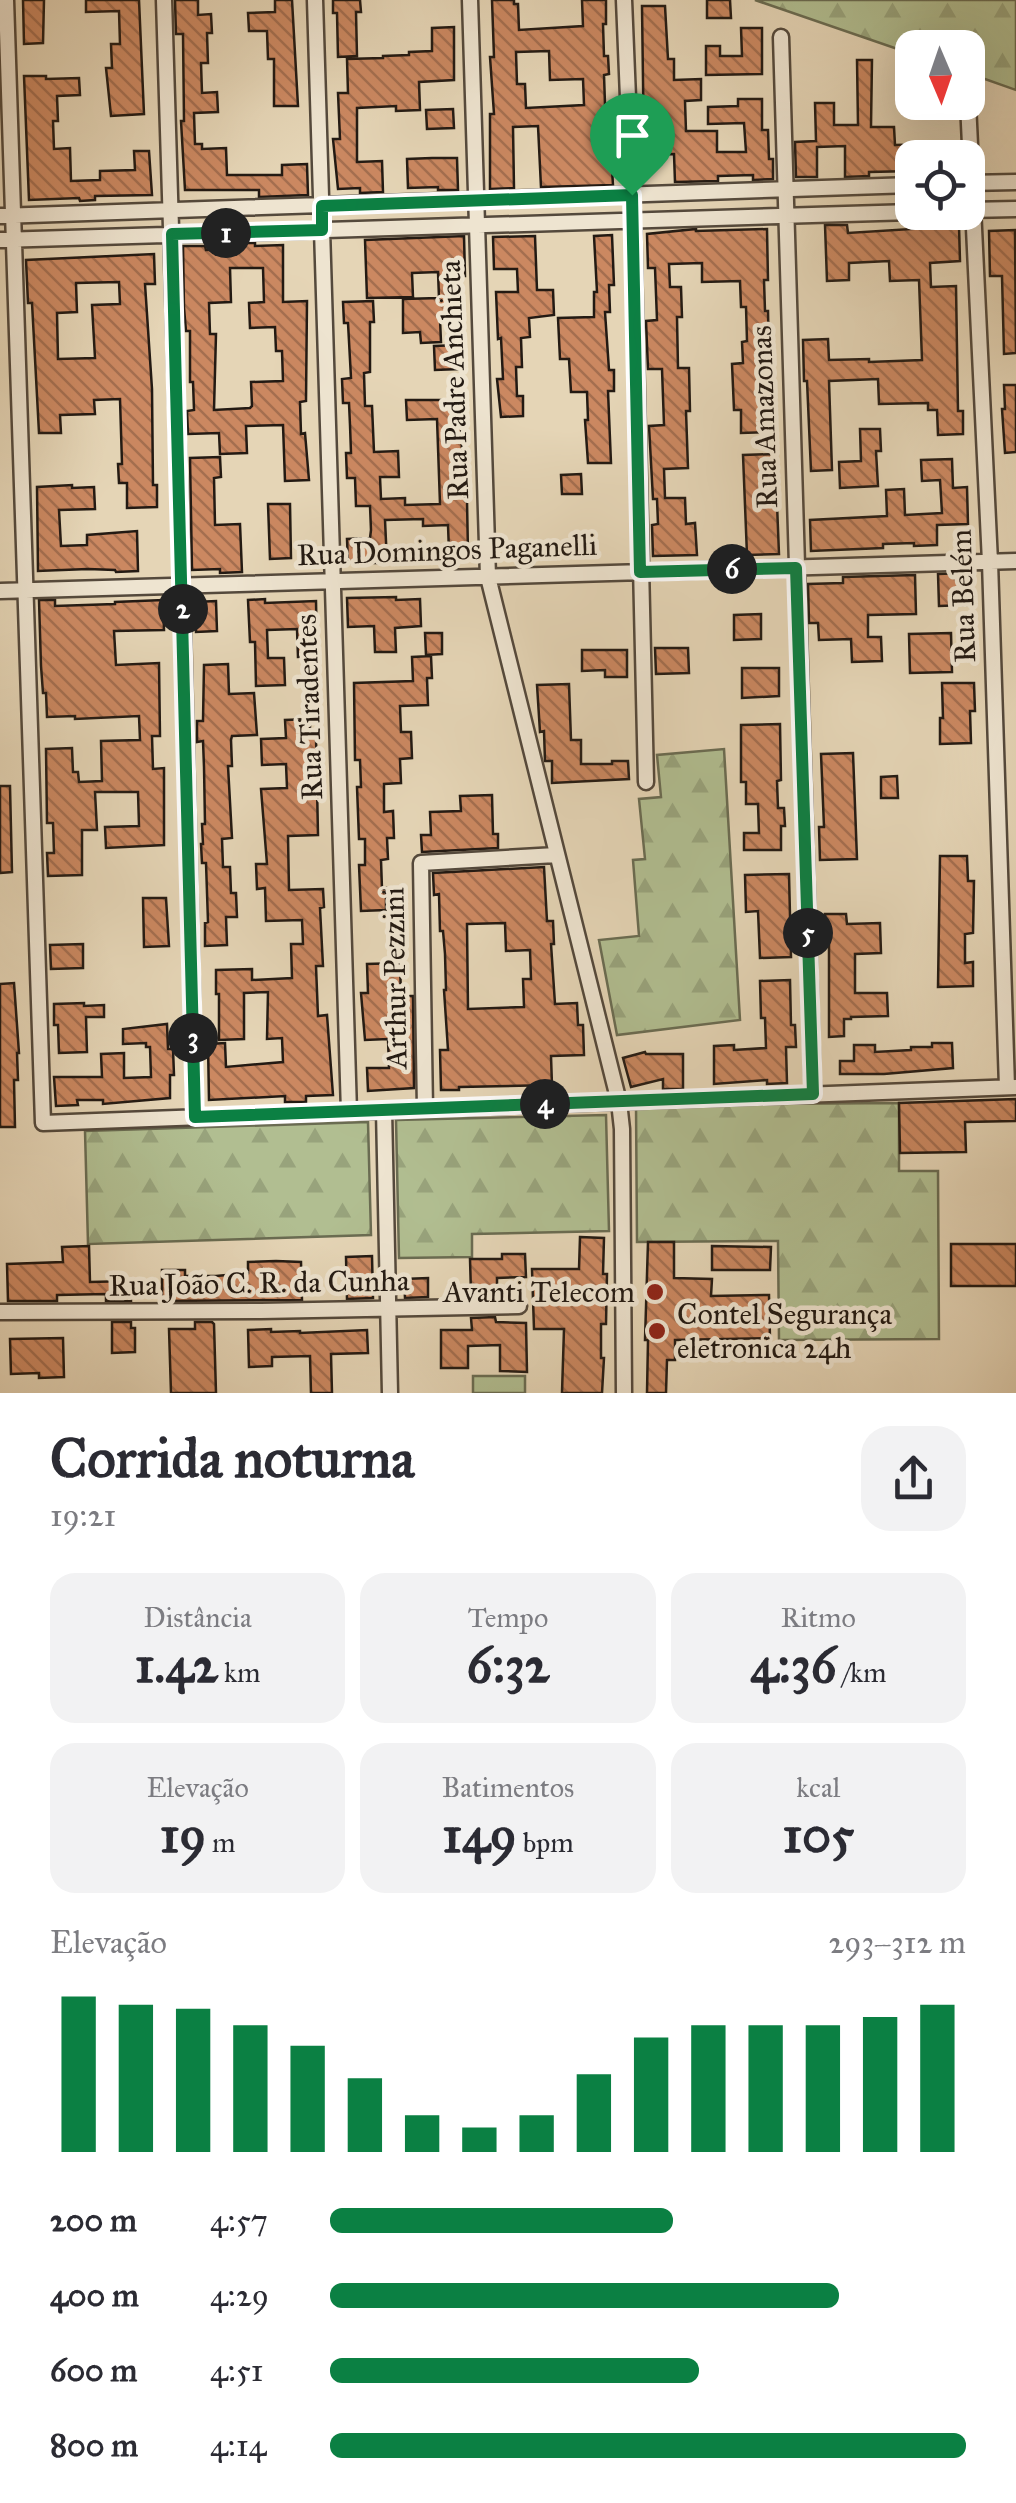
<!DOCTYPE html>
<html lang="pt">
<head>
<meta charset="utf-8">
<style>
	body { margin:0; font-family:"IM FELL Great Primer",serif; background:#f2f2f3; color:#2b2b33; height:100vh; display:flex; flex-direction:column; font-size:38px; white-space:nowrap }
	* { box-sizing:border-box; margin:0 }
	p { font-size:32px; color:#7c7c81 }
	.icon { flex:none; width:55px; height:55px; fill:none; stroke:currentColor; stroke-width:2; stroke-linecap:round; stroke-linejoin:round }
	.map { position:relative; height:1393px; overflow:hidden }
	.side { display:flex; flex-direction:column; background:#fff; flex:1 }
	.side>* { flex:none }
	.needle { width:65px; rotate:178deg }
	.controls { position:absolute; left:895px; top:30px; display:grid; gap:20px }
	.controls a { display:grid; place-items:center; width:90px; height:90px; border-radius:20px; background:#fff; box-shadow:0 10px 40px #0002; font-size:50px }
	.pin { position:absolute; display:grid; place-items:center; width:85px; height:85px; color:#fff; margin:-102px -42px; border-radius:50% 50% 50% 0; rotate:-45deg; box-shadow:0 0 10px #0007 }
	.pin .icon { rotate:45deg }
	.km { position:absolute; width:50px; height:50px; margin:-25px; border-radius:50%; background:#222; color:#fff; font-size:28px; line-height:50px; text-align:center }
	.round { display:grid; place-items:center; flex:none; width:105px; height:105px; border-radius:30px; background:#f2f2f3 }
	.overview { display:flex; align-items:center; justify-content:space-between; height:170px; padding:0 50px }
	h1 { font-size:55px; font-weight:700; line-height:75px }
	.figures { display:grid; grid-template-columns:repeat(3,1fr); gap:15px; height:170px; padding:10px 50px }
	.figures div { display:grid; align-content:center; border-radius:25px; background:#f2f2f3; text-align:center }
	.figures b { font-size:50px; font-weight:700 }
	.figures small { font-size:28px; font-weight:400 }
	.figures p { font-size:28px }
	.chart { height:280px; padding:20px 50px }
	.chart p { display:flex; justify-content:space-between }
	.chart svg { width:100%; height:180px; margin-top:10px; stroke:#0b8043; stroke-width:6 }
	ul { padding:0 50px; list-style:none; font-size:32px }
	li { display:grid; grid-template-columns:160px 120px 1fr; align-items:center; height:75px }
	li i { height:25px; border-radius:12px; background:#0b8043 }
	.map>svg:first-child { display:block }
	.forest { fill:url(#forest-firs); stroke:#6a6c52; stroke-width:2.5 }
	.pitch { fill:#b1be91; stroke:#6a6c52; stroke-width:2.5 }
	.building { fill:url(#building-back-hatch); stroke:#231a13; stroke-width:2.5; fill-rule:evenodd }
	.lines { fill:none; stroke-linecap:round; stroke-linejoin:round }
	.minor-casing { stroke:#54493c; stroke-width:19 }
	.minor { stroke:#eee4d0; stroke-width:14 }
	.route-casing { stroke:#fff; stroke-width:20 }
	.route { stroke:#0b8043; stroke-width:12 }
	.poi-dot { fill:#8f2418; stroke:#eee4d0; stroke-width:4 }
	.labels { text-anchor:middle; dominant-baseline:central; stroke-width:9; stroke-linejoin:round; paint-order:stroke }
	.street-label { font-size:30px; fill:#231a13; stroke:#eee4d0 }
	.poi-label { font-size:30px; fill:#231a13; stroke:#eee4d0; text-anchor:end }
</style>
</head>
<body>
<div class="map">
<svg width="1016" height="1393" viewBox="0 0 1016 1393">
	<defs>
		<pattern id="forest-firs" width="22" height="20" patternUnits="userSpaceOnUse" patternTransform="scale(2.5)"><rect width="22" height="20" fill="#b1be91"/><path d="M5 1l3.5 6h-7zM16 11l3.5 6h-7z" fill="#98a37c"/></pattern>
		<pattern id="building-back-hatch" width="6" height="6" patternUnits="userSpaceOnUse" patternTransform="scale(2.5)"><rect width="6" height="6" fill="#cb8861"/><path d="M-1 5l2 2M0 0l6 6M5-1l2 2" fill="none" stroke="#a46e4f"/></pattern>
	</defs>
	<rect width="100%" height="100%" fill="#e5d5b6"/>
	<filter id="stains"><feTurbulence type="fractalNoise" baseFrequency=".002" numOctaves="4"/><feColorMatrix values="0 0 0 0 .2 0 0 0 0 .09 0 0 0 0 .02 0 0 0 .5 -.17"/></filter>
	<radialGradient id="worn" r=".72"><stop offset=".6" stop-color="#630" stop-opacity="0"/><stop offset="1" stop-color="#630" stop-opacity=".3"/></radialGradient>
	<path class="forest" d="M755 0H1016V90L968 73V48H912V54Z
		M724 749 740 1020 617 1035 599 940 639 936 633 860 645 859 639 799 661 797 657 755Z
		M899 1103V1171H938L939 1339 779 1340 778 1241 637 1242 636 1105Z
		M606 1115 609 1231 472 1234V1257L399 1258 396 1120Z
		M368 1122 371 1235 88 1244 85 1131Z"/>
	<path class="pitch" d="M473 1376H525V1393H473Z"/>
	<path class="building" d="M23 0H44L43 43 24 44Z
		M86 0H139L144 114 111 116 106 68H112L111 44H120L119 11 86 12Z
		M175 0H198V15L211 14 212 33H207L208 63H201L202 93 217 92 218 112 194 113 195 144H202V149L226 148 227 175H282V165L307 164 308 195 259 197V190H185L181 121H184L183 34H176Z
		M275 0H292L298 106H274V59H268L267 31H249L248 13 275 12Z
		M333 0H360L361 12H356L357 56 338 57 337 13H333Z
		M492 0H514V4H518L519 30 583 26 582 0H606V24H603L604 56H608L609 74 604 75 605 104H608L613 185 541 187 538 126 513 127 514 188 490 189V114H494L490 57H494ZM549 51 550 80 583 79 584 105 526 108 525 84H517L516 52Z
		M707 0H730L731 18H707Z
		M642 6H665L668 59H674V80L701 79V100L685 101 686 131H717V152H746L744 123 708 124V107L738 106V99H762V130H768L769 159H773V179L753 180V175L718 176V181L675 182 674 154 644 155Z
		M454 27V80L419 82 420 110 396 111V106L357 108V162L382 161 383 192 360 193V188L338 189 333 139H340L338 93H348L347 59 383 58V56L409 55V52L432 51V28Z
		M741 28H762V74L706 75V46H720V56H742Z
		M857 60H872L871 127H894L895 145 929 144V158H912V171L869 172V176L845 177V146L817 147V177H796L795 142 816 141 815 103H834V125H858Z
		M24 76H46V79L79 78 80 95 57 96 58 121H53L54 149 70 148 71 181 100 180V171L135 170 134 151H149L152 195 95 196V200L80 201 79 198 29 200Z
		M453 109 454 128 427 129 426 110Z
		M432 158H457L458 190H438V187L408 188 407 159Z
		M825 225H847L848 233 959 226 960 261 930 263 931 287 956 286 958 411H963V434L938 435 937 410H928V403L879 404 878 379 829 381 832 470 811 471 807 381H804L803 340 828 339 829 360 869 359V362L922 360 919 280 890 281 889 261 849 263V280L827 281Z
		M696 229V231L767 229 768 280H764L765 311H768L769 360H763L764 390H768L771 432 741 433V410H734L732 364 743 363 742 342 747 341 746 307H741L740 281 702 282V263L669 264 670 287H681L682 317H677L678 368H689L690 411H686L688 468 664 469 665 498H685L686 524 695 523 697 555 653 556 652 525 658 524 657 499H653L649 426 664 425 662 369H648L646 321 657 320 655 268H648L647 234Z
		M1015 230 1016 353 1004 354 1002 276H990L989 231Z
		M612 235 614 285H609L610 312H605L609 370H614V391H608L611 463H588L585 420H588L587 392H571L569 359H560L558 318 594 317V292H597L594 236Z
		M464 236 465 276H458L459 318 440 319 441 342 421 343 420 332 403 333V299L439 298 438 272 412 273 413 297 367 298 365 240Z
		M535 236 537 290H553L554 315 529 318 530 337 521 338 522 367H516L517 396H523V416L501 417 497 379H503L501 338 498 339 496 292H518L517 269H494L493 237Z
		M238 243H255V246L283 245V302L307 301 306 401 300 402 301 434 305 433 309 480 285 481 283 425 246 426 247 453 220 454 219 433 188 434 187 411 194 410 193 382H190V331H186L184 308 183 246H205L206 250 238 249ZM230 268H263L264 302 249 303 250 328 275 327 276 351H282L283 381 251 382 252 406 250 408 214 410 216 334H210L209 303 231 302Z
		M154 254 155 284H145L152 389 153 485H157V507L127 508V483H119L118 464H122L120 399 94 400 95 414 60 415 61 433H39L32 303H28L26 260ZM119 282 120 304 92 305 95 358 58 359 57 313 77 312 76 283Z
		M373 301 374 322H370V372L364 373 365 406H372L374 452 398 451 399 477H380L381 499 405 498V505L440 504 437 419 407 420 406 400H460L463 477 465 501H467L468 552H449L448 525 423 526V519L385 520 387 563H348L347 539 370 538 371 530 370 506H356L355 478H347L346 453H351L350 425 349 403H343L342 379 351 378 348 323H344L343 302Z
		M459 345 460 369 435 370 434 346Z
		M1004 385H1016V452L1005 453 1002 409H1005Z
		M860 429H880L881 451H876L878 486 840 488 839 462 861 461Z
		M775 454 779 554 747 555 743 455Z
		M220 457 221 477 214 478 215 525 240 524 242 572 220 573V569L192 570 190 458Z
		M952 459 953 488 967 487 968 524 937 525V545L914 546V543L883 544V548L811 551 810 520 887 516 886 490 904 489 905 515 942 513 940 480 922 481 921 460Z
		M581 474 582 494H562L561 475Z
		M72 485V488L94 487 95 509 59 510 61 546 87 545V535L137 531 138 571 116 572 115 570 88 569 38 571 37 487Z
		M268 504H290L291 558 270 559Z
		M964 573 966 605 939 606 938 574Z
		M915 575 916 614 868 615V637H881L882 661 852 662 851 639 819 640 818 623H809L808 584 843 583V577Z
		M396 597V600L420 599 421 626 395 628 396 652H375L374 626 348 627 347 598Z
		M265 599V603L316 601 317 656 298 657 297 629 267 630 268 658H284L285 685 256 686 255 642H250L248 600Z
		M39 600H55V606L115 604V602L163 600 164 630 114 631 116 665 159 663 160 736H152L153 769 164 768V845L106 848 105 827 139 826 138 792H95L97 830H82V875L48 876 47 853H54L53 823H47L46 749 72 748 73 772H78L79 782 102 781 101 741 140 740 139 716 75 719V716L47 717 46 693H43L41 666Z
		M216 601 217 631 196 632 195 602Z
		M761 614V639L734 640V615Z
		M425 633H442V654L426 655Z
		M951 633 952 672 910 673 909 634Z
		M655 648H688L689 673 656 674Z
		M582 650H627V677H605V670L582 671Z
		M431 656 432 678H427L428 705 400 706 401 732H411L412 758 400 759 401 783 384 784V812L393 811 394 838H387L388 859 381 860 382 889 386 888V910L361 911 359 865H365V839H359L357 787H361L360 760H355L354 683 413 681 412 657Z
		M228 664 229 694 254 693 257 735 232 736 231 740 232 766H228L232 838 222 839 223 867H230L231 893H236L237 917H226L227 945 205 946V923L208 922 206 863H202L201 844H203L202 824H205L204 767 203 741 197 742V721H203L204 665Z
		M742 668H779V696L742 698Z
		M942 683H974L975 711H970L971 743 940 744V718H943Z
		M569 684 571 740H581V764H612V761H628L629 779 552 783V761H545L544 731 540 732 537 685Z
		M310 719V737H316L318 835 288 836 289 890 323 889 324 907 320 908 323 966H316L318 1016 327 1015 333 1095 306 1096V1102H285V1096L209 1100 208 1044 225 1043 226 1067 283 1062 282 1038 267 1039 268 992 244 993V1039L219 1040V994H216V970L252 969V980L292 978 291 944H303L302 920 266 921 265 888 257 889 256 864H267L261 789 287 788 286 764 262 765 261 739 286 738 285 720Z
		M780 724 781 780 777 781 778 808H784L785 826H781V850H744V833H759L758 804H746V782H741V725Z
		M853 753 857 859 820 860 819 827H824L821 754Z
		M897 776 898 798H881V777Z
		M0 786H10L12 872 0 873Z
		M492 795 493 834H498V848L422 852 421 835H431L430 812 461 811 460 796Z
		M940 856H967L968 881H974L973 933 965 934V963L973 962V986L938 987Z
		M544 867 547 921H553L554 944H551L555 1004 577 1003 578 1025H583L584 1055 551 1056 552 1085 459 1087V1090H441L440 1050H448L444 990H446L445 954 443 931H440L439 894 434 895 433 873ZM505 923 506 951 530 950 531 979H523L524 1007 468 1009 467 924Z
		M789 874 791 957 760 958 758 911 746 912 745 875Z
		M143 898H166L169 946 144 947Z
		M825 914H846L847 924 880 923 881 953 855 954V993H887L888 1016 851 1017V1019H844V1036L829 1037V935H825Z
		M83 944V968L51 969 50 945Z
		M400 963 401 996H413L414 1088 368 1091 367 1068H389L388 1039 365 1040 361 993H368L367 964Z
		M790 980 791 1025H795L796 1047H786L787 1083 767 1084V1080L714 1084V1046L734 1045V1050L766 1048 765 1018H761L760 981Z
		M14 983 19 1053H17L18 1080H14L15 1127H0V984Z
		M84 1003V1006L104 1005V1017H86L87 1052 59 1053 58 1025H54V1004Z
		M167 1024 168 1049H173L174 1075H170V1098L103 1104V1100H77L78 1105 56 1106 54 1077H102L101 1054 124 1053V1078L151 1077 150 1047H146V1043L123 1044V1029Z
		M932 1043H952L953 1068 884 1074H840V1061H854V1045H875V1052L911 1050V1047H932Z
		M645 1052 646 1054H683V1089H663V1079L631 1087 623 1058Z
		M1016 1099V1121L965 1122 966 1152 900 1153 899 1103Z
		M580 1237 604 1238 603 1274H607L606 1324H601V1358H604L602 1393H562L564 1329H534L532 1269H579Z
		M648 1242H674V1278L712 1279 711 1296 769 1295 770 1338 675 1340V1360H667L666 1393H647L648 1340H645Z
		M951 1244H1016V1286H951Z
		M89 1246 90 1282 130 1281 131 1301H106V1294L57 1295V1301H8L7 1264 63 1262 62 1247Z
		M712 1246 771 1247 770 1270H712Z
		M502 1254H525L526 1277 497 1278V1292L471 1293 470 1259H502Z
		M372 1256 373 1298 347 1299 346 1257Z
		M276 1261 301 1262 302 1300 162 1301V1270H185V1276H216L248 1273V1262Z
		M428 1278V1297L405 1298 404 1279Z
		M495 1317 496 1322 526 1323 527 1372 500 1371V1345L468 1346V1368H441V1330H472L471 1318Z
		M112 1322H131V1328H135V1352L112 1353Z
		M195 1322H212L214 1324 216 1393H171L169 1329H195Z
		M271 1329V1332L300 1331V1333L367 1330 368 1353 331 1354 332 1393H311L310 1356 272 1357V1366L249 1367 248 1330Z
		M63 1338 64 1377 39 1378V1373L11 1374 10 1339Z"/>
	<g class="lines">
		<defs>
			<path id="minor" d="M6 0 43 1123 1016 1087
				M164 0 182 586 195 1117
				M315 0 349 1112
				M470 0 488 577 619 1102 622 1129 624 1393
				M624 0 633 220 646 782
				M781 37 813 1094
				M968 103 990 562 1007 1087
				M968 183 1016 182
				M968 210 1016 209
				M0 216 912 185
				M0 240 912 212
				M0 591 1016 561
				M425 1109 421 863 556 855
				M384 1110 390 1393
				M0 1312 261 1311 519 1306"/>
		</defs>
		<use href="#minor" class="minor-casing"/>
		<use href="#minor" class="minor"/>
	</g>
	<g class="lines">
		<defs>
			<path id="route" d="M632 195 640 572 796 568 813 1094 195 1117 172 234 322 230V206Z"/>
		</defs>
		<use href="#route" class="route-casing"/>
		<use href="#route" class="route"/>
	</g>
	<g class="poi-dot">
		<circle cx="655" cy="1292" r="10"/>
		<circle cx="657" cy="1331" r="10"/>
	</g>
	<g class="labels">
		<g class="street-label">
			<text transform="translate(454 380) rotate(-92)">Rua Padre Anchieta</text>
			<text transform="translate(764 417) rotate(-92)">Rua Amazonas</text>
			<text transform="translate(447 550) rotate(-2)">Rua Domingos Paganelli</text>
			<text transform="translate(963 596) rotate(-92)">Rua Belém</text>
			<text transform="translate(309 707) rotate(-92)">Rua Tiradentes</text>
			<text transform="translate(395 978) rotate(-91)">Arthur Pezzini</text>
			<text transform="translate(259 1283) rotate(-1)">Rua João C. R. da Cunha</text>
		</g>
		<g class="poi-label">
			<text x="635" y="1292">Avanti Telecom</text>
			<text x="677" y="1314" text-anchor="start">Contel Segurança<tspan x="677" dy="34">eletronica 24h</tspan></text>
		</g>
	</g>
	<rect width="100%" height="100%" filter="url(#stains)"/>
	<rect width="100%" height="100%" fill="url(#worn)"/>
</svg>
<div class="controls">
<a><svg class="needle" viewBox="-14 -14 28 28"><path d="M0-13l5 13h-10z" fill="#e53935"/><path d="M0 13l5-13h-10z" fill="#7c7c81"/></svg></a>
<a><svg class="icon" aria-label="locate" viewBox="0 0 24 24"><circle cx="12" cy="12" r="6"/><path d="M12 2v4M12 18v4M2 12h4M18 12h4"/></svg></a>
</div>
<div class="pin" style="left:632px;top:195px;background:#1e9e55"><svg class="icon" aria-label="arrive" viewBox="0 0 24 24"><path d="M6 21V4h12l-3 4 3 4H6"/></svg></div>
<b class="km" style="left:226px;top:233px">1</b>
<b class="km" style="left:183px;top:609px">2</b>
<b class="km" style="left:193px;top:1038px">3</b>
<b class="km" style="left:545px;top:1104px">4</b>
<b class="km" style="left:808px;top:933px">5</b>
<b class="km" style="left:732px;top:569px">6</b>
</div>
<section class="side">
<div class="overview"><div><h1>Corrida noturna</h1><p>19:21</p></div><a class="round"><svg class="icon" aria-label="share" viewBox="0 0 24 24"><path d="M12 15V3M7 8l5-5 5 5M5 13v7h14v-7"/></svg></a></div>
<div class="figures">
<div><p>Distância</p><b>1.42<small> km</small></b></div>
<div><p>Tempo</p><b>6:32</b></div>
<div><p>Ritmo</p><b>4:36<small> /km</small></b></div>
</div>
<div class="figures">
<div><p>Elevação</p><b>19<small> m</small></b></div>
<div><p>Batimentos</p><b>149<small> bpm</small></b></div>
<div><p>kcal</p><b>105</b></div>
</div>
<div class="chart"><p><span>Elevação</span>293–312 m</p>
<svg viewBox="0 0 160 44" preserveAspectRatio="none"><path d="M5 44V6M15 44V8M25 44V9M35 44V13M45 44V18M55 44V26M65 44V35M75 44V38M85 44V35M95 44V25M105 44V16M115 44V13M125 44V13M135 44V13M145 44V11M155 44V8"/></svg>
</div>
<ul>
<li><b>200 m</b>4:57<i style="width:54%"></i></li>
<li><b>400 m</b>4:29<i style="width:80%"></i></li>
<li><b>600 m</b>4:51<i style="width:58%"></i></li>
<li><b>800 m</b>4:14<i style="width:100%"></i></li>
</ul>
</section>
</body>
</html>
